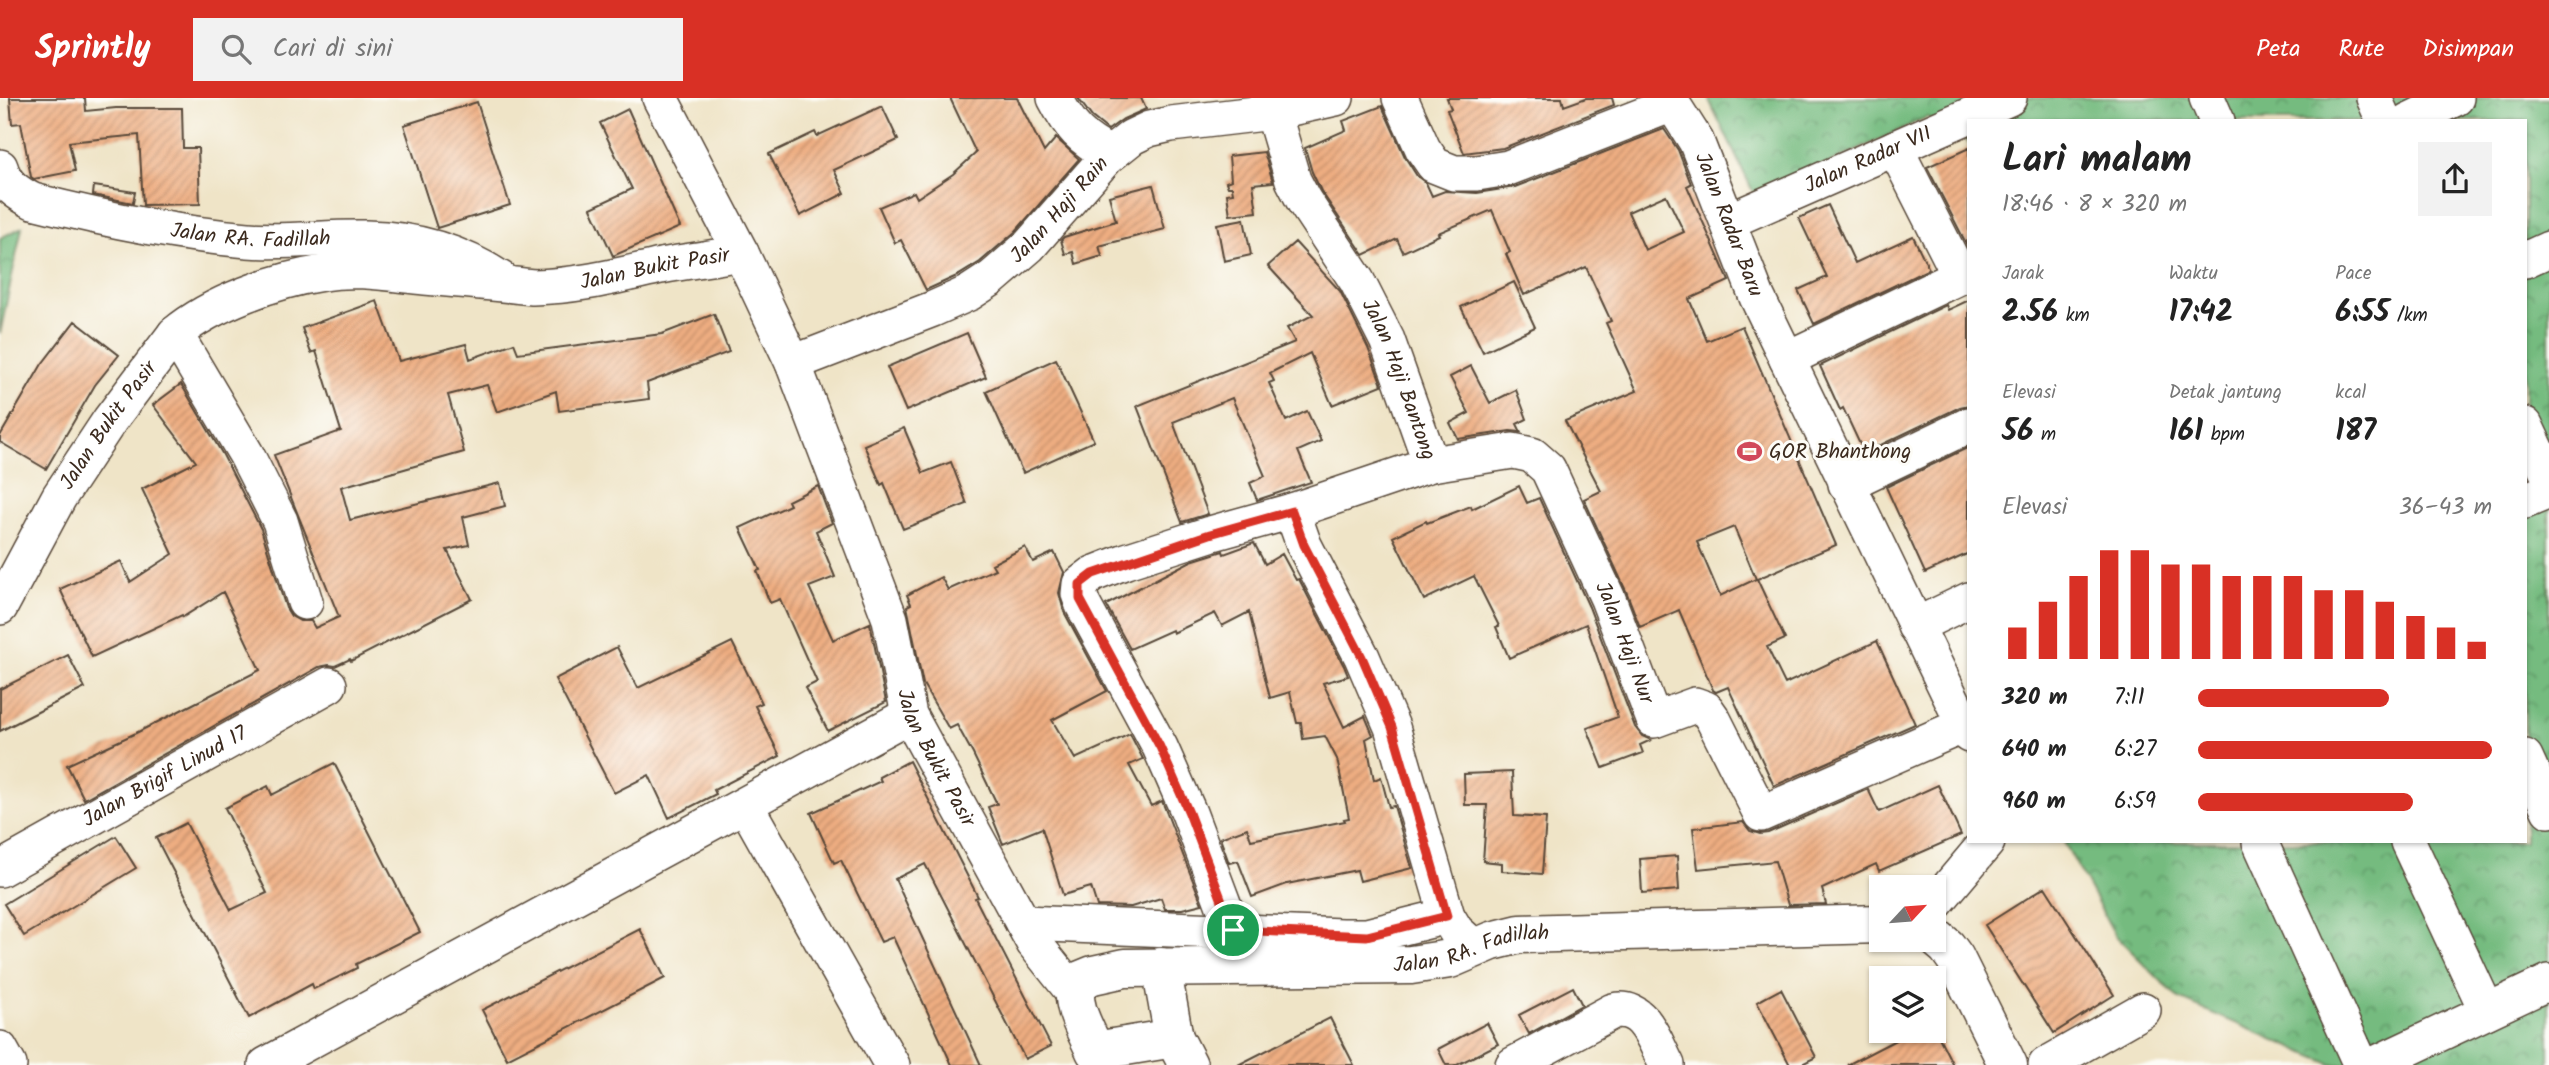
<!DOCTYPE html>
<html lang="id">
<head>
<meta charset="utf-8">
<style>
	body { margin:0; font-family:Kalam,sans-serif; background:#f2f2f2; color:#222; height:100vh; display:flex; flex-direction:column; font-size:26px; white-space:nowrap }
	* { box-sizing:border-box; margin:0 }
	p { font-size:23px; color:#767676 }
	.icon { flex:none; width:38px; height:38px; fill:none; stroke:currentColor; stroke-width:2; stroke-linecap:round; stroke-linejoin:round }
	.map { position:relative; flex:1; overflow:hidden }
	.panel { position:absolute; left:1967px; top:21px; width:560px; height:724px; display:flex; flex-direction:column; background:#fff; border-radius:0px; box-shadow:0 2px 5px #0004 }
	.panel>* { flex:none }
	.needle { width:46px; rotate:64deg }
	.controls { position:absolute; left:1869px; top:777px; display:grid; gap:14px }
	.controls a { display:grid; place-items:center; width:77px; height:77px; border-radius:0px; background:#fff; box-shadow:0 2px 5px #0004; font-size:35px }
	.pin { position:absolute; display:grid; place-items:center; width:60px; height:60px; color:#fff; margin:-30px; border:4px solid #fff; border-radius:50%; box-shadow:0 2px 7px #0007 }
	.round { display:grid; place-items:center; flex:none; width:74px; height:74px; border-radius:0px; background:#f2f2f2 }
	.summary { display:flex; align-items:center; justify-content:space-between; height:119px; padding:0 35px }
	h1 { font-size:38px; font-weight:700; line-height:52px }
	.figures { display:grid; grid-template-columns:repeat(3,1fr); gap:10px; height:119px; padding:7px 35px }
	.figures div { display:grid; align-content:center }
	.figures b { font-size:30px; font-weight:700 }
	.figures small { font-size:19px; font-weight:400 }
	.figures p { font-size:19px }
	.chart { height:196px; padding:14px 35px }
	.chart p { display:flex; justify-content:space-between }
	.chart svg { width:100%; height:126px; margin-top:7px; stroke:#d93025; stroke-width:6 }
	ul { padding:0 35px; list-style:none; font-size:23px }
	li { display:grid; grid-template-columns:112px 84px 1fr; align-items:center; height:52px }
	li i { height:18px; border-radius:9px; background:#d93025 }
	header { display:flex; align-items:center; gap:42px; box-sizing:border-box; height:98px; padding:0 35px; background:#d93025; color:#fff }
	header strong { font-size:33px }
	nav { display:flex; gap:38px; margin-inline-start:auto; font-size:24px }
	.search { width:490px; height:63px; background:#f2f2f2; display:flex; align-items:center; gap:18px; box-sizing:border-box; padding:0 24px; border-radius:0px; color:#767676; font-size:26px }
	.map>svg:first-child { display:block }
	.forest { fill:url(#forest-crowns); stroke:#58724e; stroke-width:2 }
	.building { fill:url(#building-hatch); fill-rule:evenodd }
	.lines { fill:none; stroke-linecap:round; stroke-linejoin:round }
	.minor-casing { stroke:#564637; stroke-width:38 }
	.major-casing { stroke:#564637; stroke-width:41 }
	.minor { stroke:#fff; stroke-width:35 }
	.major { stroke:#fff; stroke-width:38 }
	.route-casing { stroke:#fff; stroke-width:14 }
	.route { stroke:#d93025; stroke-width:9 }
	.labels { text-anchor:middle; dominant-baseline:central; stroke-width:6; stroke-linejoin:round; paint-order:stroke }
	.street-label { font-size:21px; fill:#3b2a1e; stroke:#fdfcf7 }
	.poi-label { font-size:21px; fill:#3b2a1e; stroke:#fdfcf7; text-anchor:start }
</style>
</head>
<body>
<header>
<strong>Sprintly</strong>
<div class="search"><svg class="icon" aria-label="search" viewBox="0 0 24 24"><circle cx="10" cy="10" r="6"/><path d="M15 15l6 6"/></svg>Cari di sini</div>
<nav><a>Peta</a><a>Rute</a><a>Disimpan</a></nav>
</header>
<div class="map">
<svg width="2549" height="967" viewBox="0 0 2549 967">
	<defs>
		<pattern id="forest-crowns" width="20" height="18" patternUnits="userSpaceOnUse" patternTransform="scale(1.75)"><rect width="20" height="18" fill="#74bb7f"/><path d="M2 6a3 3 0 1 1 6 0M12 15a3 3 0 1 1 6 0" fill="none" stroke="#609867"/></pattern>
		<pattern id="building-hatch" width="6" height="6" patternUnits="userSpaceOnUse" patternTransform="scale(1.75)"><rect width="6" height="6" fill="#eead81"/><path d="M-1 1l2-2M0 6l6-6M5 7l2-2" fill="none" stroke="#c28d69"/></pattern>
	</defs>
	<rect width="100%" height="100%" fill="#fdfcf7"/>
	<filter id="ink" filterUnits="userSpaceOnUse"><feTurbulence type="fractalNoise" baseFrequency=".0143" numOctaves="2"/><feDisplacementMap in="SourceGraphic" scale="14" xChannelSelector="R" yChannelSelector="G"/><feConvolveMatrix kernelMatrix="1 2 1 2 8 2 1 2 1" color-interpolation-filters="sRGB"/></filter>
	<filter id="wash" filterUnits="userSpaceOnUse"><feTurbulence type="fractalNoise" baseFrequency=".00686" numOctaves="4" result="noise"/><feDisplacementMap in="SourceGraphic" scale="28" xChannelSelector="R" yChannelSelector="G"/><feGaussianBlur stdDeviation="1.57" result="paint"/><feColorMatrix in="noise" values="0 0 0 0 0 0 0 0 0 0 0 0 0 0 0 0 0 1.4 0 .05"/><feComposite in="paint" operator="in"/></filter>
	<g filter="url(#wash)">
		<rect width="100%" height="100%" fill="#efe4c7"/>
		<path class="forest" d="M1708 0H2549V967H2333L2179 901 2115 837 2064 744H2525V23H1969V44L1927 19 1756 100Z
			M22 129 0 236V140Z"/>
		<g id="blocks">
			<path class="building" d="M10 0H85L86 13 116 10H182L183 50H198L200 106 143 107 139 37 69 44 75 73 34 81 31 79 21 25 12 26Z
				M950 0H1017L1044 54 1056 40 1079 61 1015 134 980 164 959 177 926 192 901 142 895 145 879 109 914 94 917 100 953 76 976 55Z
				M1078 0H1141L1146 11 1123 21 1108 32 1092 19Z
				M1447 0H1562L1564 8 1586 0H1612L1614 7 1503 50 1464 55 1447 12 1451 11Z
				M477 4 510 107 437 130 404 27Z
				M882 8 898 42 834 72 845 95 800 118 769 56 815 34 817 38Z
				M1382 8 1405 59 1417 78 1426 85 1432 98 1445 93 1477 95 1515 89 1664 31 1678 52 1691 86 1687 88 1729 183 1689 201 1707 243 1742 228 1836 447 1757 481 1785 541 1767 549 1785 586 1877 543 1915 626 1774 688 1728 589 1716 594 1713 592 1679 512 1640 529 1626 493 1584 401 1601 393 1565 323 1637 293 1606 225 1611 223 1586 169 1524 197 1506 156 1510 154 1492 112 1438 135 1439 137 1403 154 1397 141 1364 157 1321 93 1312 74 1305 50 1346 32 1343 23ZM1666 97 1684 134 1645 152 1628 114ZM1734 429 1756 481 1720 498 1697 444Z
				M628 11 680 129 613 158 591 110 632 91 600 25Z
				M1969 50V151L1927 69Z
				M1264 54 1273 84 1253 86 1257 114 1230 117 1227 96 1233 95 1232 89H1228L1226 84 1231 82 1229 58Z
				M1153 87 1165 131 1099 148 1102 158 1076 166 1073 154 1065 156 1061 142 1064 139 1116 123 1109 98Z
				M94 88 135 94 133 105 93 97Z
				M1828 107 1855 165 1913 138 1929 171 1814 226 1798 192 1827 179 1799 120Z
				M1244 121 1251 157 1224 163 1217 126Z
				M1295 144 1340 193 1368 250 1382 287 1332 307 1310 255 1270 275 1274 283 1269 285 1286 323 1307 313 1321 343 1298 353 1311 384 1257 402 1250 385 1265 378 1232 300 1173 324 1208 416 1182 424 1137 308 1295 244 1287 230 1313 217 1268 168Z
				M1514 184 1535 229 1483 254 1461 209Z
				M1969 202V307L1960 309 1864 355 1843 310 1840 312 1820 268 1946 207 1948 212Z
				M377 203 399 263 466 246 470 261 514 245 518 255 662 236 714 216 729 254 647 285 649 301 559 313 556 293 497 314 487 287 448 297 464 354 341 389 350 422 500 385 505 408 463 419 469 447 447 452 472 501 351 563 350 561 335 568 329 567 319 569 84 701 67 667 136 635 260 572 223 494 183 519 182 517 92 559 60 491 121 463 130 484 173 456 142 391 196 364 153 307 181 286 223 357 261 431 286 510 291 518 300 523H311L315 530 339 519 274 357 341 333 316 253 311 255 302 230Z
				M75 223 119 257 95 287 46 371 0 344V338L42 266Z
				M967 235 986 279 906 313 887 269Z
				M1056 261 1094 343 1023 375 986 293Z
				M1471 268 1490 305 1516 292 1527 321 1517 326 1521 334 1510 333 1458 341 1450 325 1469 315 1450 279Z
				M904 330 923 375 951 364 967 406 903 431 884 385 881 387 864 347Z
				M1969 349V455L1925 475 1886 389Z
				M818 388 832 425 816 433 835 479 809 489 833 542 870 525 886 604 828 633 805 590 817 584 780 501 770 505 757 473 760 472 740 430 790 407 788 403Z
				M1519 388 1527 405 1539 400 1589 509 1635 629 1642 638 1651 642 1640 647 1643 655 1603 670 1587 630 1618 619 1586 526 1509 560 1496 529 1499 528 1474 478 1424 502 1393 439 1426 423 1427 425 1471 408 1472 411Z
				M1254 445 1265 466 1282 456 1296 482 1299 481 1344 568 1348 578 1323 585 1344 629 1365 618 1373 637 1366 641 1374 682 1381 679 1389 709 1394 708 1412 770 1360 783 1357 772 1287 786 1252 799 1238 763 1229 765 1220 740 1247 730 1251 742 1345 723 1344 721 1349 720 1337 661 1325 638 1303 641 1301 625H1297L1290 594 1270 600 1249 514 1222 528 1215 515 1173 535 1172 532 1130 551 1106 507 1191 463 1223 453 1224 456Z
				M1025 449 1033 464 1054 454 1064 474 1059 495 1064 514 1107 593 1052 622 1075 661 1130 636 1143 661 1129 667 1151 708 1162 703 1202 806 1182 811H1165L1161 800 1131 809 1097 808 1091 789 1063 797 1042 730 1003 746 988 709 997 706 973 656 957 627 949 631 923 586 907 508 911 506 907 497 941 479 948 492 995 471 992 466Z
				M732 544 762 605 755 608 780 658 714 692 716 696 669 720 649 677 614 695 555 581 617 549 638 590Z
				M68 557 85 590 0 633V591Z
				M909 663 978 799 975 800 1051 948 1025 961 925 766 895 781 981 967H952L893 839 881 844 841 762 834 765 811 715 881 683 879 679Z
				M334 665 420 834 356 866 357 870 314 891 312 886 249 920 156 740 186 725 231 812 267 795 225 710 268 688 272 697Z
				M1512 674 1514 718 1546 720 1542 776 1502 773V765L1483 763 1487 707H1465L1464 676Z
				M1938 687 1961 737 1879 773 1876 766 1822 791 1826 806 1788 807 1775 763 1698 771 1693 730 1743 724 1750 733 1760 736 1768 735 1868 691 1879 714Z
				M116 738 136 770 24 838 4 806Z
				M1677 758 1679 792 1642 795 1640 761Z
				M2045 789 2114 897 2054 935 1985 827Z
				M640 831 665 880 507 961 482 912Z
				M1573 889 1582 907 1529 936 1519 917Z
				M1781 891 1816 959 1800 967H1790L1757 904Z
				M1330 920 1354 967H1238Z
				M1487 925 1498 946 1457 967H1446L1438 951Z
				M1913 933H1936L1953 967H1847Z"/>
		</g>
	</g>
	<g filter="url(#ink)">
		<use href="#blocks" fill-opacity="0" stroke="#564637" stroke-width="2"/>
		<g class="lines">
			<defs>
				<g id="minor">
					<path id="s1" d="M660 0 741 155 793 265 890 521 909 617 1034 845 1074 895"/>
					<path d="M1055 0C1070 29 1081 41 1110 56"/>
					<path d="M1400 0 1423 51 1434 67 1454 75H1477L1508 70 1670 7"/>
					<path id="s2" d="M1660 0 1675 10 1696 43 1757 199 1969 637"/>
					<path d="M2207 0 2217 23"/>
					<path d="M2374 0 2384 23"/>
					<path id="s3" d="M1273 14 1293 82 1304 103 1357 183 1387 242 1431 366"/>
					<path d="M2408 23 2456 0"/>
					<path d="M1895 50 1960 178"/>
					<path id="s4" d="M0 69C5 87 17 95 33 103 104 121 176 136 248 142 288 145 326 139 366 140 416 141 460 154 501 181"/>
					<path id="s5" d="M1729 123 2009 0"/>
					<path d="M2525 162 2549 151"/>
					<path d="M175 236 246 356 280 423 305 504"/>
					<path d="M1787 261 1969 174"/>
					<path id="s6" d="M793 265 933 211 969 195 992 180 1029 148 1107 59 1132 39 1149 31 1171 26 1273 14 1336 0"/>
					<path d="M2525 327 2549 378"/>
					<path d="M1846 386 1969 327"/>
					<path d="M2525 403 2549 393"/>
					<path d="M1292 413 1304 447 1362 559 1392 629 1447 818 1456 833 1475 850"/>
					<path id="s7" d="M0 509 59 399 110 322 175 236C212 205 276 182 323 175 357 169 392 176 425 179 461 182 497 185 533 189 580 188 616 178 661 168 687 163 714 160 741 155"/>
					<path d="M1915 528 1969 502"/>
					<path d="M2525 659 2549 712"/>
					<path d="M746 708 892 967"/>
					<path d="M2260 744 2361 967"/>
					<path d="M2408 744 2487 913"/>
					<path id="s8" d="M0 771 329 587"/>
					<path d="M1934 807 1987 744"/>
					<path d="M1023 825 1342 838H1367L1447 818"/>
					<path id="s9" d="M1233 832 1189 715 1160 649 1083 507 1079 496 1080 486 1093 476 1126 463 1210 436 1292 413 1431 366 1513 353 1532 357 1548 371 1608 501 1654 622 1695 607 1706 611 1713 621 1761 716 1964 627"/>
					<path d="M0 951 9 967"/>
					<path d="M266 967 909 617"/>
					<path d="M1513 967 1613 913C1645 906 1655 945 1667 967"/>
					<path d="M2046 967 2143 912"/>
					<path d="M2373 967 2549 884"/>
				</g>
				<g id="major">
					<path d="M1934 838 1947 849 1955 860 2008 967"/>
					<path d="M1161 869 1174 940 1188 967"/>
					<path id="s10" d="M1174 940 1095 953C1086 932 1070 908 1076 884L1093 877 1125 870 1411 867 1450 861 1492 843 1520 836 1881 826"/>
				</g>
			</defs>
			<use href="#minor" class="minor-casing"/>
			<use href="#major" class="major-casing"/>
			<use href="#minor" class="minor"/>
			<use href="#major" class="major"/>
		</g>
	</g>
	<g class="lines" filter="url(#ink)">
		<defs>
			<path id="route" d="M1292 413 1304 447 1362 559 1392 629 1447 818 1367 838 1233 832 1189 715 1160 649 1080 501V486L1093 476 1210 436Z"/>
		</defs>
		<use href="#route" class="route-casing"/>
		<use href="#route" class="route"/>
	</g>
	<defs>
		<symbol id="stadium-bare" viewBox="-9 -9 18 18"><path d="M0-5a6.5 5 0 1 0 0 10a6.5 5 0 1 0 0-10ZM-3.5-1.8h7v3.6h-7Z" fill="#d1495b" stroke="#fdfcf7" stroke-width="2.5" paint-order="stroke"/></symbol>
	</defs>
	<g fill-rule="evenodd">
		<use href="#stadium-bare" x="1732" y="336" width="35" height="35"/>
	</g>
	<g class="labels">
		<g class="street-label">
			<text stroke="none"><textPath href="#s5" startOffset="152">Jalan Radar VII</textPath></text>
			<text stroke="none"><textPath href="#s6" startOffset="313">Jalan Haji Rain</textPath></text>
			<text stroke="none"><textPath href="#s2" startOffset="147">Jalan Radar Baru</textPath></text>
			<text stroke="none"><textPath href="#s4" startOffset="270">Jalan RA. Fadillah</textPath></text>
			<text stroke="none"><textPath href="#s7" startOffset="821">Jalan Bukit Pasir</textPath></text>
			<text stroke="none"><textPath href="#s3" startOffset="298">Jalan Haji Bantong</textPath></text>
			<text stroke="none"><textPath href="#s7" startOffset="212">Jalan Bukit Pasir</textPath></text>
			<text stroke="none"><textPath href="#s9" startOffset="1066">Jalan Haji Nur</textPath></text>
			<text stroke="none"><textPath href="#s1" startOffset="718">Jalan Bukit Pasir</textPath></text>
			<text stroke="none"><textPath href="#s8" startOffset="189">Jalan Brigif Linud 17</textPath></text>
			<text stroke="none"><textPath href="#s10" startOffset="553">Jalan RA. Fadillah</textPath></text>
		</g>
		<g class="poi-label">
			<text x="1769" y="354">GOR Bhanthong</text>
		</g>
	</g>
</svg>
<div class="controls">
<a><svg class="needle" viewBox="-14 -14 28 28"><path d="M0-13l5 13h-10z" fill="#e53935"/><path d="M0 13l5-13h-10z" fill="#767676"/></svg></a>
<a><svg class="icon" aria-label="layers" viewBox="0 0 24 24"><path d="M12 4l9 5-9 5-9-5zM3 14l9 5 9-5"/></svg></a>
</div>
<div class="pin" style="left:1233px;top:832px;background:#1e9e55"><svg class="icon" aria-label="arrive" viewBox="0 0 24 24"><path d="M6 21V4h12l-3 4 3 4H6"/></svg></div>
<section class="panel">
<div class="summary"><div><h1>Lari malam</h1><p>18:46 · 8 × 320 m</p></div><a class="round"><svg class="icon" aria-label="share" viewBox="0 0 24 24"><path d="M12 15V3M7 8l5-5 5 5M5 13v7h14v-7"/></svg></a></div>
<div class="figures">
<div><p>Jarak</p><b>2.56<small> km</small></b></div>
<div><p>Waktu</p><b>17:42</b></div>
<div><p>Pace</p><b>6:55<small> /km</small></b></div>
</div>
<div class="figures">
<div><p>Elevasi</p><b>56<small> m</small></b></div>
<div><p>Detak jantung</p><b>161<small> bpm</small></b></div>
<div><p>kcal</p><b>187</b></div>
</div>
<div class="chart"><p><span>Elevasi</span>36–43 m</p>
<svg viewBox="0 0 160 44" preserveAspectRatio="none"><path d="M5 44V33M15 44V24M25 44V15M35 44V6M45 44V6M55 44V11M65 44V11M75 44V15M85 44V15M95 44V15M105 44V20M115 44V20M125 44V24M135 44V29M145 44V33M155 44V38"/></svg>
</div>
<ul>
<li><b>320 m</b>7:11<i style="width:65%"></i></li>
<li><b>640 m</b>6:27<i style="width:100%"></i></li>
<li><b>960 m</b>6:59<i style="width:73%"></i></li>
</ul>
</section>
</div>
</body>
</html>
